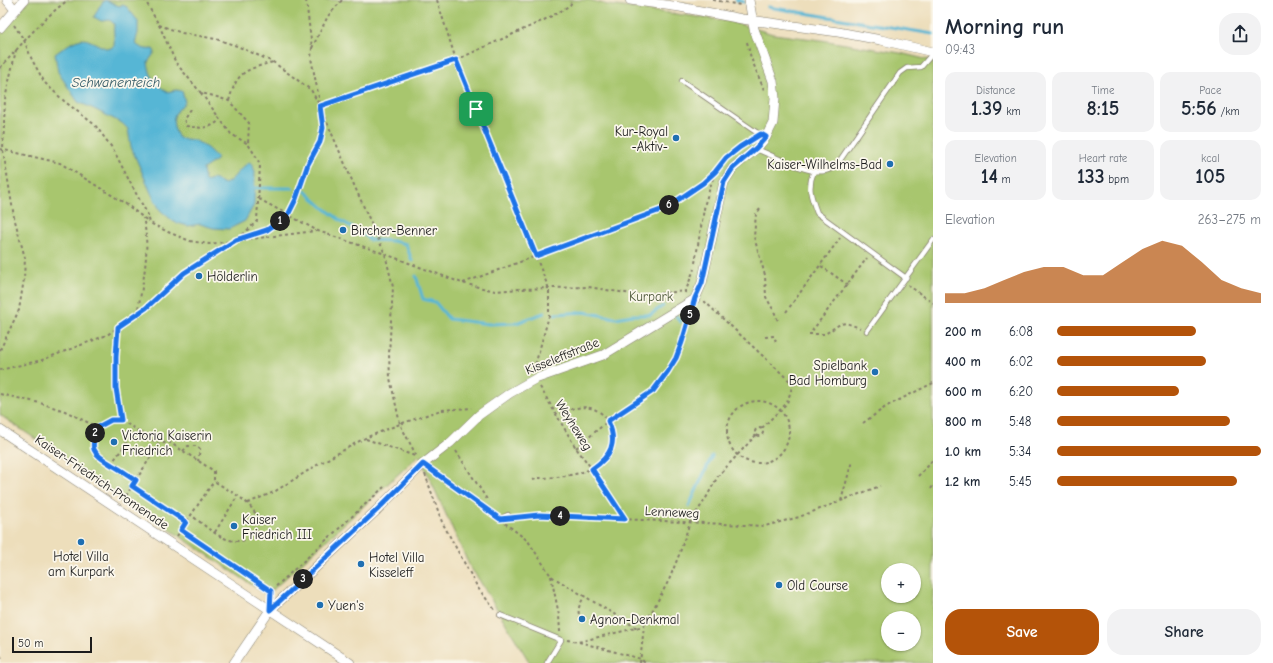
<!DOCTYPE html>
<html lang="en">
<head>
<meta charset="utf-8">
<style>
	body { margin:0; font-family:"Comic Neue",sans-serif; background:#f2f2f3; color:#1f2937; height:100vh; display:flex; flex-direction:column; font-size:15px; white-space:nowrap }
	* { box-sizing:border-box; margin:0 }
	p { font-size:13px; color:#747a83 }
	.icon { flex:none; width:22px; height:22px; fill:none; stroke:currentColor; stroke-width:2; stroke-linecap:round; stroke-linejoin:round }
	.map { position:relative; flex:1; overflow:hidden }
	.drawer { display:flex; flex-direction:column; background:#fff; width:340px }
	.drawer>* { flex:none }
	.controls { position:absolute; left:881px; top:563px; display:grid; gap:8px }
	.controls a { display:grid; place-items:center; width:40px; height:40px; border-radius:50%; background:#fff; box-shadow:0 1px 3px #0004; font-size:20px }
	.scale { position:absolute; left:12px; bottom:10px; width:80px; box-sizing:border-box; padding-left:4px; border:2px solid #1c1c1c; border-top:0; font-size:11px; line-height:14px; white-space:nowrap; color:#1c1c1c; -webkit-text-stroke:3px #fbf7ec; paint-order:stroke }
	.pin { position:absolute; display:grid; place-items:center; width:34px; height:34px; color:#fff; margin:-17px; border-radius:8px; box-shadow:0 2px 6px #0006 }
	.km { position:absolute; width:20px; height:20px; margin:-10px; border-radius:50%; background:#222; color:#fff; font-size:11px; line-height:20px; text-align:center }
	.round { display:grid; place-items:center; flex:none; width:42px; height:42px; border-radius:16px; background:#f2f2f3 }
	.summary { display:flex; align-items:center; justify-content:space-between; height:68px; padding:0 12px }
	h1 { font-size:22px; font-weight:800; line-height:30px }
	.metrics { display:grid; grid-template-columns:repeat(3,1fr); gap:6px; height:68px; padding:4px 12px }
	.metrics div { display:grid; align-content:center; border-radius:10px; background:#f2f2f3; text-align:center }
	.metrics b { font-size:20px; font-weight:800 }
	.metrics small { font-size:11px; font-weight:400 }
	.metrics p { font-size:11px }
	.chart { height:112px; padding:8px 12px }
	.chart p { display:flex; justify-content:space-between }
	.chart svg { width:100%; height:72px; margin-top:4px; fill:#b45309; opacity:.7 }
	.button { display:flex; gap:8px; margin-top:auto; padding:8px 12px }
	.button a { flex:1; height:46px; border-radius:16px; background:#b45309; color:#fff; font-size:16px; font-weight:800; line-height:46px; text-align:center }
	.button a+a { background:#f2f2f3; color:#1f2937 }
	ul { padding:0 12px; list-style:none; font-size:13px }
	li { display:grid; grid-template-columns:64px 48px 1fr; align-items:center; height:30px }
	li i { height:10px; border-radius:5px; background:#b45309 }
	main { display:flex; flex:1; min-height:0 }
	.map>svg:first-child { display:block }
	.green { fill:#a8c66e; stroke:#627145; fill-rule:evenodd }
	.water { fill:#56b6d5; stroke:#396978 }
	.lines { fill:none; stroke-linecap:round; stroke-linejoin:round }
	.stream { stroke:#56b6d5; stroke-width:3 }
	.lane-casing { stroke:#847d6c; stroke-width:6 }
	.street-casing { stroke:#847d6c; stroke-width:10 }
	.path { stroke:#847d6c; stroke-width:2; stroke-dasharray:3 3; stroke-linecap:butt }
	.lane { stroke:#fff; stroke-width:4.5 }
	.street { stroke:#fff; stroke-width:9 }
	.route-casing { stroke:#fff; stroke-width:8 }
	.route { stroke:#1a73e8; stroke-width:5 }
	.poi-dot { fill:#1f6fb2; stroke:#fbf7ec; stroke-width:1.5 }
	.labels { text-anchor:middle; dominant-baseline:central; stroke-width:3.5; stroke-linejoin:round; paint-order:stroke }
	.poi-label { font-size:13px; fill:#1c1c1c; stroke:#fbf7ec; text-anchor:start }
	.park-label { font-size:13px; fill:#4d5839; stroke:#fbf7ec }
	.street-label { font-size:13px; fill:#1c1c1c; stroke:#fbf7ec }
	.water-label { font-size:14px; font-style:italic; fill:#335a66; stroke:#fbf7ec }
</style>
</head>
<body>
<main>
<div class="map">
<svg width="933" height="663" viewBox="0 0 933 663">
	<rect width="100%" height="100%" fill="#fbf7ec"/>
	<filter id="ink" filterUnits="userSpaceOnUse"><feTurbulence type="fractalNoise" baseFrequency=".025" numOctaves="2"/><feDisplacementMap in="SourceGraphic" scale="8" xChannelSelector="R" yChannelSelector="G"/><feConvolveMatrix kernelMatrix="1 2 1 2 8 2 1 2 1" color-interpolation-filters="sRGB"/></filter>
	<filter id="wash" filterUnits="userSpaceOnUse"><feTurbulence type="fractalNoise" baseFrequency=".012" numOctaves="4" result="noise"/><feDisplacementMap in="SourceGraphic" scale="16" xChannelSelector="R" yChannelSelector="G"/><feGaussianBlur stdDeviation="0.9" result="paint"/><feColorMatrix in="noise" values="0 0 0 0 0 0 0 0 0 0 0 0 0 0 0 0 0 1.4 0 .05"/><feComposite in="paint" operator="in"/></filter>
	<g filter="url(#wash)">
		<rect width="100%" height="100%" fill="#eddebb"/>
		<path class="green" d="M29 0H589L608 5 729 21 773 34 821 40 900 53 933 61V663H530L478 578 470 567 419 455 267 595 0 415V35ZM888 570H914V596H888ZM888 618H914V644H888Z"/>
		<path class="water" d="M105 0 119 6 123 5 127 7 138 21V33L135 43C140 48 145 50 153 49L155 52 148 62C150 78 155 83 167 92L176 90 182 91 185 102C183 105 180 107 178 110 170 118 174 130 179 138 184 139 189 139 193 140 202 143 211 151 217 158L215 161 203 169 205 181 213 179 225 184C235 179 238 169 250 162L255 171 254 205 245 221 229 229 213 228 200 224 188 226 174 222 160 210 151 193 131 147 128 129 122 123 92 108 78 102 58 72 55 54C64 48 77 36 88 40 96 43 101 47 109 49L114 46C115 37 113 33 114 24L110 20 101 21 94 17 99 7Z"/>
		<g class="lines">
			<path class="stream" d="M736 0 744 2
				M768 7 933 34
				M254 188H293
				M305 191 324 208 340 220 366 236 369 240 393 241 406 244 412 261
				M416 276 423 299 435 302 449 319 489 324 516 323 544 313
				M555 314 584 312 616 318 632 315H650L663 306
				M676 316 681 322
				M689 506 712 456"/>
		</g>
	</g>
	<g filter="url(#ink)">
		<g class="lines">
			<defs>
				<path id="lane" d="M682 81 756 132 766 137
					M756 149C772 155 807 174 824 171 828 171 832 168 836 166L900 73 907 68 921 67 933 53
					M814 171C807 187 811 197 817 213L906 278
					M867 331 933 240
					M423 464 500 519 508 515
					M500 615 561 640 547 663"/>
				<path id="street" d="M7 0 15 10
					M630 0 680 7 742 19 838 32 881 40 933 52
					M0 28 24 0
					M0 430 350 663
					M234 663 270 610 377 510 423 464 450 443 479 415 510 393 535 379 603 355 695 299 702 283 724 182 733 168 756 149 766 137 773 123 775 98 773 81 754 29 749 0"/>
			</defs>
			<use href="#lane" class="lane-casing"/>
			<use href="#street" class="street-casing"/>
			<path class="path" d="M306 0 312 48 311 58 320 103
				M437 0 456 60 549 289V316L534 369
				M713 0 741 5
				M14 25 24 40 32 60 45 83 64 101 95 125 113 149 133 188 148 215 150 223 168 232 190 241 209 244 316 231
				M159 25 182 33 216 39 237 46 273 62 311 90 320 106 354 185 385 254 393 287 389 354 390 378 400 424 417 457
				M747 42 751 58 764 90
				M312 48 328 16 342 0
				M0 68C22 44 42 19 68 0
				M201 93 231 134 248 144
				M229 101C237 71 245 70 273 62
				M320 106 456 60 544 20 561 11 570 5 573 0
				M190 110 184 119 186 126C200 128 208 130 220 120
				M0 149 60 163 126 204 149 222
				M259 199 318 231 385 254 462 283 495 291 519 289 588 287 638 295 686 291
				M760 209 756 214 754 237 765 275 766 297 774 311 778 321
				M241 239 267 230 288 215 296 199 309 164 319 142 323 128 321 109
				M695 263 705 203 715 172 726 158 746 143
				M821 266 848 285
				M463 283 666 208 703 183 714 173
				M908 285 933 303
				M685 293 694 269
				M704 301 793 384 787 403 761 429
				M786 312 840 238
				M137 314C143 283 151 248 143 218
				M118 328 115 357 116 388 121 420
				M812 331 867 258
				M809 334H825L840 324 846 323 860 328
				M765 337 774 336 776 342
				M0 350 19 310 24 279 25 258 14 217 3 150 5 99 16 50
				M0 370 42 360 107 335 146 308 184 273 237 240 257 221 260 165 257 158 248 144 249 123 229 101 214 96 201 93 176 63 159 25 145 0
				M540 387 576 448 592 469 625 519
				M0 394 40 403 65 411 97 427
				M727 432a31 31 0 1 1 62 0a31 31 0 1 1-62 0Z
				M863 423 887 406 933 383
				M755 432a4 4 0 1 1 8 0a4 4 0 1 1-8 0Z
				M366 439 415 456
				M576 448 608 421 653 391 660 383 675 358 691 313
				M183 451 188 446H196L200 449 198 461
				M456 451 488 501
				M111 464 136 430
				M425 474 442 522 478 588 495 610
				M918 476 928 466 933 459
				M136 480 159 444
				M533 480 539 478C556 478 583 475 598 465 626 445 610 401 577 408 570 409 563 412 557 416
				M931 489 933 486
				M123 501 132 486
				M841 501 852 461
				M248 503 274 492 317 465 365 438 400 424 441 410 472 408
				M515 518 539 515 765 526 799 517 880 486
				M186 522 132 486 136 480C128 475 120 469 112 465 92 453 89 449 97 427L111 420H121L159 444 169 442 214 471V481C226 489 245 498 253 510 258 516 258 524 256 531 254 534 251 537 247 539 227 548 206 526 191 515
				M505 523 528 541 551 576 637 628
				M181 529 271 591
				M215 532 237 497
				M177 536 214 481
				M551 576 559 615 560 632
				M270 596 271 591 384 487
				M582 619C575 612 580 603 585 596
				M567 640 578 642 644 626
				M579 642 641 659 645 663
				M0 656 2 658
				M640 663 644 626 669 580 679 555 690 522 705 500 718 476 756 435"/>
			<use href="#lane" class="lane"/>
			<use href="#street" class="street"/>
		</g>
	</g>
	<g class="lines" filter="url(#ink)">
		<defs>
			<path id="route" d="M456 60 536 256 666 208 703 183 715 172 726 158 740 147 761 134 766 137 756 148 733 168 724 182 702 283 695 298 682 342 676 358 668 371 653 391 608 421C618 443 611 456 592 469L625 519 539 515 500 519 423 464 377 510 270 610 271 591 181 530 186 522 132 486 136 480C128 475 120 469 112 465 92 453 89 449 98 427L111 420H121L116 388V357L118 327 146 308 184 273 236 240 267 230 288 215 296 199 308 164 320 142 323 128 320 106Z"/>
		</defs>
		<use href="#route" class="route-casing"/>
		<use href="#route" class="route"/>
	</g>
	<g class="poi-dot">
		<circle cx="676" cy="138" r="4"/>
		<circle cx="890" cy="164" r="4"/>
		<circle cx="343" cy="230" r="4"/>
		<circle cx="199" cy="276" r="4"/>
		<circle cx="875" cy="372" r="4"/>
		<circle cx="114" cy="442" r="4"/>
		<circle cx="234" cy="526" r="4"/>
		<circle cx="81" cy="542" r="4"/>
		<circle cx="361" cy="564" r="4"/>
		<circle cx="779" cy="585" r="4"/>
		<circle cx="320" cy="605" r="4"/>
		<circle cx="582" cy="619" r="4"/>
	</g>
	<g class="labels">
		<g class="poi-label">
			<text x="668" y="131" text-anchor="end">Kur-Royal<tspan x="668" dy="15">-Aktiv-</tspan></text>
			<text x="882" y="164" text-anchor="end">Kaiser-Wilhelms-Bad</text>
			<text x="351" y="230">Bircher-Benner</text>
			<text x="207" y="276">Hölderlin</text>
			<text x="867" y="365" text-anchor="end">Spielbank<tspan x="867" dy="15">Bad Homburg</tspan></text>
			<text x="122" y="435">Victoria Kaiserin<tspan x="122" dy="15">Friedrich</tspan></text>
			<text x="242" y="519">Kaiser<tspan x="242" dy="15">Friedrich III</tspan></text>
			<text x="81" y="556" text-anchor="middle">Hotel Villa<tspan x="81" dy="15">am Kurpark</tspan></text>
			<text x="369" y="557">Hotel Villa<tspan x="369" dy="15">Kisseleff</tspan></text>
			<text x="787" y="585">Old Course</text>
			<text x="328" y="605">Yuen's</text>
			<text x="590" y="619">Agnon-Denkmal</text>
		</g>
		<g class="park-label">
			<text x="651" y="296">Kurpark</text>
		</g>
		<g class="street-label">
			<text transform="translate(562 356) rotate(-22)">Kisseleffstraße</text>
			<text transform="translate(574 425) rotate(58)">Weyheweg</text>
			<text transform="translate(102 482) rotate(34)">Kaiser-Friedrich-Promenade</text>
			<text transform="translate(672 512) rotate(3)">Lenneweg</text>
		</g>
		<g class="water-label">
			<text x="116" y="82">Schwanenteich</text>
		</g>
	</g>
</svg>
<div class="controls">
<a>+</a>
<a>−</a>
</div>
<div class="scale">50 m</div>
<div class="pin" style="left:476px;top:109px;background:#1e9e55"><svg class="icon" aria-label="arrive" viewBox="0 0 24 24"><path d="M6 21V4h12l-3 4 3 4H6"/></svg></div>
<b class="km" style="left:280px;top:221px">1</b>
<b class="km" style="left:95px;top:433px">2</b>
<b class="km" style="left:303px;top:579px">3</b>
<b class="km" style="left:560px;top:516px">4</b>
<b class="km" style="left:690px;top:315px">5</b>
<b class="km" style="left:669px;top:205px">6</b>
</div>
<section class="drawer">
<div class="summary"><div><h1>Morning run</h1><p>09:43</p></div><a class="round"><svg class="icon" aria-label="share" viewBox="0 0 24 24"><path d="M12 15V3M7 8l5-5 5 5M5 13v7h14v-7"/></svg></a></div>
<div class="metrics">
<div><p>Distance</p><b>1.39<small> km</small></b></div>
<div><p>Time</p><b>8:15</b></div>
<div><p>Pace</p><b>5:56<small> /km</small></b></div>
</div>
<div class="metrics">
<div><p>Elevation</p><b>14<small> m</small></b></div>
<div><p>Heart rate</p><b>133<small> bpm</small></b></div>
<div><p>kcal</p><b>105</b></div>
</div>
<div class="chart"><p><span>Elevation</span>263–275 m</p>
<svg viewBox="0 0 160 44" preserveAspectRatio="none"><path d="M0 44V38L10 38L20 35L30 30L40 25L50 22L60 22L70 27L80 27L90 19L100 11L110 6L120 9L130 19L140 30L150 35L160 38V44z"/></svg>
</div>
<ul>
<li><b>200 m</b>6:08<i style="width:68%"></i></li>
<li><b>400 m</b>6:02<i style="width:73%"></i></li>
<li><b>600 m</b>6:20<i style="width:60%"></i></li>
<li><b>800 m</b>5:48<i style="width:85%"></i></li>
<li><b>1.0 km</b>5:34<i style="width:100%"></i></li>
<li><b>1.2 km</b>5:45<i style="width:88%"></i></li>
</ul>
<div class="button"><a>Save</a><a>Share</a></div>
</section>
</main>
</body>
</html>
